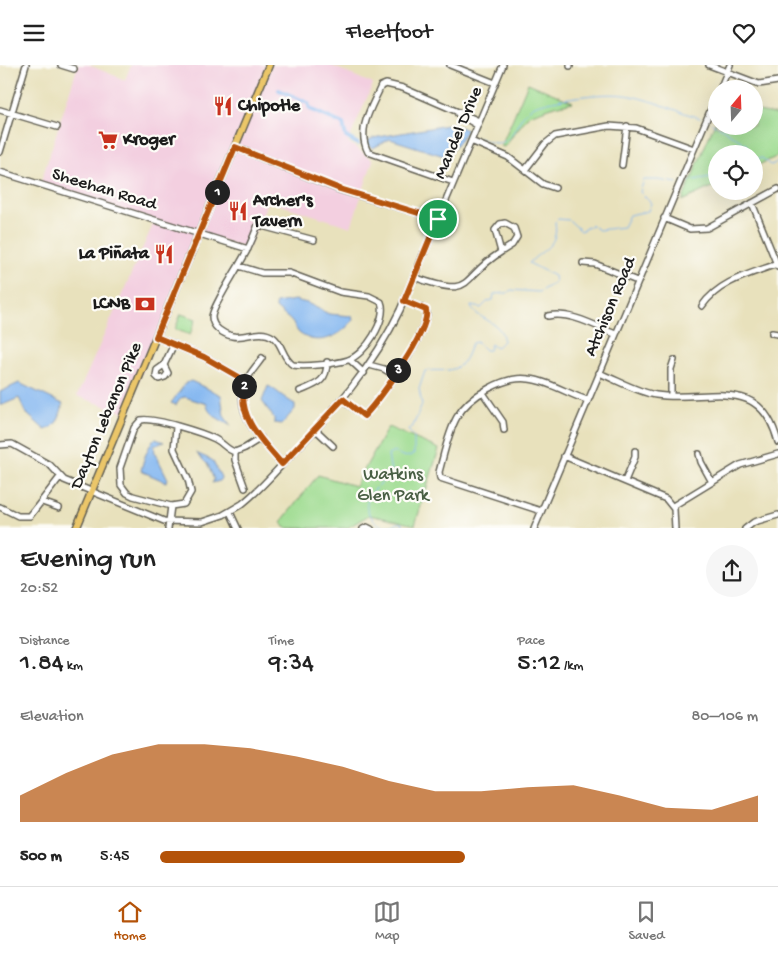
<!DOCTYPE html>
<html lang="en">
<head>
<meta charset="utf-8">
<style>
	body { margin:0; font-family:"Gochi Hand",sans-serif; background:#f6f6f6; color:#222; height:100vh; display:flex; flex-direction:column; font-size:19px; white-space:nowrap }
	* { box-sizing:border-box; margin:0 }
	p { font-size:16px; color:#767676 }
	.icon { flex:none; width:28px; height:28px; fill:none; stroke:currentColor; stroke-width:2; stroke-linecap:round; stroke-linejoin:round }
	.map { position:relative; height:463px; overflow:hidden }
	.side { display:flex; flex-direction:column; background:#fff; flex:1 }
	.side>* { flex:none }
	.needle { width:32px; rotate:19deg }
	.controls { position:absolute; left:708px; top:15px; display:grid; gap:10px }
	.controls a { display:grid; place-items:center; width:55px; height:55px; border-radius:50%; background:#fff; box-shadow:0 5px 20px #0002; font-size:25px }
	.pin { position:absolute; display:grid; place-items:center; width:42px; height:42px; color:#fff; margin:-21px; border:2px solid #fff; border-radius:50%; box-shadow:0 1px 5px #0007 }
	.km { position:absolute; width:25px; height:25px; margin:-12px; border-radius:50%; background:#222; color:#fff; font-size:14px; line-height:25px; text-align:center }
	.round { display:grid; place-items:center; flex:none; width:52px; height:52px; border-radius:26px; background:#f6f6f6 }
	.overview { display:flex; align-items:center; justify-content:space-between; height:85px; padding:0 20px }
	h1 { font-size:28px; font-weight:600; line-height:38px }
	.stats { display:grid; grid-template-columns:repeat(3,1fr); gap:8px; height:85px; padding:5px 20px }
	.stats div { display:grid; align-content:center }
	.stats b { font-size:25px; font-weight:600 }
	.stats small { font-size:14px; font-weight:400 }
	.stats p { font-size:14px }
	.chart { height:140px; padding:10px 20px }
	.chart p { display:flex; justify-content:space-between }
	.chart svg { width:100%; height:90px; margin-top:5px; fill:#b45309; opacity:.7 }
	ul { padding:0 20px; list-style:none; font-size:16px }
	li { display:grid; grid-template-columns:80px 60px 1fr; align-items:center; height:38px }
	li i { height:12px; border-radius:6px; background:#b45309 }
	header { display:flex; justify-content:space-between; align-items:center; height:65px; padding:0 20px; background:#fff; font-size:22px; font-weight:600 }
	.dock { display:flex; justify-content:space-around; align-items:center; height:70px; border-top:1px solid #e0e0e0; background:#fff; font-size:14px; color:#767676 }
	.dock a { display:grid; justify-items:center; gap:2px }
	.dock .active { color:#b45309 }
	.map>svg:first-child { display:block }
	.built { fill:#f3cfe0 }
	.green { fill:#9ddb8f; stroke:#5c7c56 }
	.water { fill:#82b6f0; stroke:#4f6986 }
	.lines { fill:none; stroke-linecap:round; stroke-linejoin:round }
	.stream { stroke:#82b6f0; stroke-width:1 }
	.canal { stroke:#82b6f0; stroke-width:4 }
	.minor-casing { stroke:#636154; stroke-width:8 }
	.major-casing { stroke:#636154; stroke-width:9 }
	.minor { stroke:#fff; stroke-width:5 }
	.major { stroke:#ebc669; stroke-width:6 }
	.route-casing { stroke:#fff; stroke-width:10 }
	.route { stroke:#b45309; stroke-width:6 }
	.labels { text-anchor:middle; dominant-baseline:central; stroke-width:4.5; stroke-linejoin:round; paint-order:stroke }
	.poi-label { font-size:18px; font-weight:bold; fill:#1c1c1c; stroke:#fdfcf7; text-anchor:start }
	.street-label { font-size:18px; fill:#1c1c1c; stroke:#fdfcf7 }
	.park-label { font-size:18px; fill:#495f44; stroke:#fdfcf7 }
</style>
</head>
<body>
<header><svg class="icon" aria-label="menu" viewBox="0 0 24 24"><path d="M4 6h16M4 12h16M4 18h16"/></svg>Fleetfoot<svg class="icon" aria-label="heart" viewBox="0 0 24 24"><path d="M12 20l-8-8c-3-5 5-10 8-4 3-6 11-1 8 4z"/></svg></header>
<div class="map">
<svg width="778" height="464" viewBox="0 0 778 464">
	<rect width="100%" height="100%" fill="#fdfcf7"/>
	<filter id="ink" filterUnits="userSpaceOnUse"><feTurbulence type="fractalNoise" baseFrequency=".02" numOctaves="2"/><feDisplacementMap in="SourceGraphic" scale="10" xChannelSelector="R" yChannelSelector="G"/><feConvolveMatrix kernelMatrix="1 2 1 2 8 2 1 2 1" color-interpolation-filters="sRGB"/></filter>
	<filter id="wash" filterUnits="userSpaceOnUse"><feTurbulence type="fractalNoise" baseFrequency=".0096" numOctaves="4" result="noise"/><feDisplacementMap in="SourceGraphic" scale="20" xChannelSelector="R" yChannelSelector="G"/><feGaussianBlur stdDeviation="1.12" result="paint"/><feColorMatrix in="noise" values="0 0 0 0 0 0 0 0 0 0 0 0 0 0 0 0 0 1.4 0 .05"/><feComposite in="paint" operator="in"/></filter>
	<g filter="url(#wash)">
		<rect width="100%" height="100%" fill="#e8e1bc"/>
		<path class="built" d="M78 0H89L125 15 131 0H330L373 19 348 77 373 95 351 162 268 136 248 184 200 168 125 348 77 331 155 155 40 120Z"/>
		<path class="green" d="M528 18 573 37 555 41 529 50 504 82 501 81Z
			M754 45 778 50V91L754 102V89H716V120L682 136 716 55V61H754Z
			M181 249 196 254 190 270 175 264Z
			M388 362 439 384 415 460 369 450 347 463H286L281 457 318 410 355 421Z"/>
		<path class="water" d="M453 59 467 65 450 89 444 91 390 74 373 83 367 80V76L373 73Z
			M295 235 307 238 329 249 352 251 353 255C341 271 318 283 299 268 296 265 294 259 291 256 286 251 280 247 276 243V238Z
			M191 316 221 330 224 351 231 361C222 355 207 350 207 339L185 332 181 333 176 340 171 338 186 318Z
			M19 318 63 339C60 350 58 362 45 365L26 348 19 333 0 341V327Z
			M268 321C274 323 285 334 295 339V344L282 359 274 358V353L262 336Z
			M156 374 164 377 154 381 155 388 168 414 166 417 141 406C143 395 147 385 153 375Z
			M196 388 212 395 221 412 220 416 212 418 214 415 208 400Z"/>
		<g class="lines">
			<path class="stream" d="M711 58 716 60
				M718 61 747 80V89
				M479 73C520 93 510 49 537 40 560 33 608 26 631 31 654 36 677 46 700 53
				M754 94 762 93 771 100 778 97
				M683 117 716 111
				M407 464 401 458C395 458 391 462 385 461 380 461 375 457 372 453 356 434 381 421 391 407L388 390 394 387C401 390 407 395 414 388V372L408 365 413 361 422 340 419 324 425 306C438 304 454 309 463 297 467 292 469 284 472 278L477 277 485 285H489L491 279 496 283 503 276C505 257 473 253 471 241L481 243 488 236 493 235 494 229 507 228 511 225 539 227 555 217 554 211 529 198C544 183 559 181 555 157L558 154 569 155 581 166 591 160 599 165 623 162 629 150 648 146 651 138 640 127 644 115H658L677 118"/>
			<path class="canal" d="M279 25 308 38 310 44 343 59 346 72 358 79"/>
		</g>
	</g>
	<g filter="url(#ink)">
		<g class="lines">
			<defs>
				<path id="minor" d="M61 0 74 4
					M450 0 495 18
					M570 0V1
					M709 0 759 19 778 16
					M720 24 730 0
					M0 45 57 62
					M458 49 477 60
					M471 76 508 92 543 119 555 123
					M235 82 340 125 438 154
					M0 87 26 0
					M622 100 627 61
					M525 105 545 79 555 71 609 61 636 63 694 84
					M0 107 248 184
					M453 117 368 87C356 64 372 42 381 21L386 19 403 23 479 56
					M752 138 778 202
					M664 153 690 164 707 163 778 124
					M505 158 514 163 517 172 512 180 501 187 495 165 500 159Z
					M583 198 595 199 637 216
					M239 201 262 208H289L340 227 369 231 381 237C388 254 365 290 348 295 336 299 305 302 293 300 282 293 283 279 273 272 259 263 247 274 232 271 223 269 212 262 212 252 212 242 238 203 244 191 250 181 254 170 258 160L314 175
					M414 212C476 235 458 214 501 187
					M702 241C719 216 750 209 777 199
					M548 251C569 246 596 261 615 269
					M772 268 778 269
					M156 272 204 292 246 316
					M262 293C257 301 248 309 245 319 233 349 264 378 282 399
					M350 295 364 308
					M164 300 168 308 165 312 159 314 156 311 157 305 164 300 174 279
					M369 300 384 304 394 310
					M599 308C617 315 637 327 656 330 707 338 760 307 778 377
					M300 326C317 319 327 317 327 297
					M483 328 503 357 504 365
					M671 330V304L674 295
					M343 335 364 351C386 326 421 280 427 248L424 244 404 236
					M176 362 174 384 188 414 191 427 184 439 171 441 133 431 127 428 121 420 120 403 134 363 141 355C153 352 203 368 215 374 223 378 227 385 235 387L245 383 261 373
					M316 365 333 381
					M0 380 12 379 50 400 64 415 164 456 202 457 223 450 242 439C260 425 275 407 291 390 334 346 373 302 400 245L503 0
					M235 387V395L245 423
					M699 389 701 397 712 417
					M564 391 666 434 674 444 675 464
					M625 416 635 392V386
					M42 437 59 443
					M673 441 740 400 778 389
					M0 442 18 451H30L60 412
					M541 446 440 413 439 407C444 389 448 368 457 352 469 331 505 310 529 314 549 316 568 329 587 335
					M230 447 238 464
					M168 464 171 441
					M363 464 367 462 371 464
					M534 464 716 32
					M745 464 754 457 778 450"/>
				<path id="major" d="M76 464 269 0"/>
			</defs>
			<use href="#minor" class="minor-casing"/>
			<use href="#major" class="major-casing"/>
			<use href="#minor" class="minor"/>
			<use href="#major" class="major"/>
		</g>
	</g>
	<g class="lines" filter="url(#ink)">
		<defs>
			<path id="route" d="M235 82 340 124 438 154 404 236 426 245C431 265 379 335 364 351L343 334 282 399C262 376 234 349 246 316L204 292 156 272Z"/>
		</defs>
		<use href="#route" class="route-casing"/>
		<use href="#route" class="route"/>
	</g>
	<defs>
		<symbol id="restaurant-bare" viewBox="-9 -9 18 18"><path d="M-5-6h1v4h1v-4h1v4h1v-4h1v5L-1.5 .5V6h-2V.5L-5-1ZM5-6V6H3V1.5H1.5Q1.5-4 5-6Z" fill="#c8321e" stroke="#fdfcf7" stroke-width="2.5" paint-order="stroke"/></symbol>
		<symbol id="supermarket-bare" viewBox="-9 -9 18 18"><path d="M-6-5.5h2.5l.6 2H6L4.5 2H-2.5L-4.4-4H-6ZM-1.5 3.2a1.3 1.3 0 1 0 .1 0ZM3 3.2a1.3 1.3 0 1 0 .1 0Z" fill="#c8321e" stroke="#fdfcf7" stroke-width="2.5" paint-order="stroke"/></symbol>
		<symbol id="bank-bare" viewBox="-9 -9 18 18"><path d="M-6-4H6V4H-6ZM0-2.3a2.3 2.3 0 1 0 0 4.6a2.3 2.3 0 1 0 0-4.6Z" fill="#c8321e" stroke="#fdfcf7" stroke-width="2.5" paint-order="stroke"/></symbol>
	</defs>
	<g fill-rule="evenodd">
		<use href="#restaurant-bare" x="209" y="27" width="28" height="28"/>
		<use href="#supermarket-bare" x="94" y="61" width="28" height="28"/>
		<use href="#restaurant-bare" x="224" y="132" width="28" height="28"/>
		<use href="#restaurant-bare" x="150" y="175" width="28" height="28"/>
		<use href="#bank-bare" x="131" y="225" width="28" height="28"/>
	</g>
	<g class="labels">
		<g class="poi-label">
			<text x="238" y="41">Chipotle</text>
			<text x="123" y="75">Kroger</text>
			<text x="253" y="136">Archer's<tspan x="253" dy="21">Tavern</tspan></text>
			<text x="149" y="189" text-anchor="end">La Piñata</text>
			<text x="130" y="239" text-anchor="end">LCNB</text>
		</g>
		<g class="street-label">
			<text transform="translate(459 68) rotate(-67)">Mandel Drive</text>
			<text transform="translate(104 125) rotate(17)">Sheehan Road</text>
			<text transform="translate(611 242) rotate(-67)">Atchison Road</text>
			<text transform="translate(107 351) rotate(-67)">Dayton Lebanon Pike</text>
		</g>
		<g class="park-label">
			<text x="393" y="410">Watkins<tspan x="393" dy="21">Glen Park</tspan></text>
		</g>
	</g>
</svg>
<div class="controls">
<a><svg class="needle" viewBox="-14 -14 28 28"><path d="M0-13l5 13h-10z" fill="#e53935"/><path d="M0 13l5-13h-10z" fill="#767676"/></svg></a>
<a><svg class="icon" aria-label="locate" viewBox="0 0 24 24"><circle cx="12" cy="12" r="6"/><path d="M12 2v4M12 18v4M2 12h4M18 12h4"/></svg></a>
</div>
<div class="pin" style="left:438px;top:154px;background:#1e9e55"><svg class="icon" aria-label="arrive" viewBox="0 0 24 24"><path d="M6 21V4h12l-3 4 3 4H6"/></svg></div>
<b class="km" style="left:217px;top:127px">1</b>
<b class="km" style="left:244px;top:321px">2</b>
<b class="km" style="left:398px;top:305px">3</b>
</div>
<section class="side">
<div class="overview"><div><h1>Evening run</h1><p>20:52</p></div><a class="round"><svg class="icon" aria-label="share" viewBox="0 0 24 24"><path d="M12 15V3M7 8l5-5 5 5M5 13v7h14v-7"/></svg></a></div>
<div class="stats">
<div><p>Distance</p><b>1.84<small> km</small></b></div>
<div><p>Time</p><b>9:34</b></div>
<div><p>Pace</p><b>5:12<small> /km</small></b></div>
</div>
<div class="chart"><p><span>Elevation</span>80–106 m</p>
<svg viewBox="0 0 160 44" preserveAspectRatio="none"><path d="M0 44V31L10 20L20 11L30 6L40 6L50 8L60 12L70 17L80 24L90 29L100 29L110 27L120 26L130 31L140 37L150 38L160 31V44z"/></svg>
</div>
<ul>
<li><b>500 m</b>5:45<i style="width:51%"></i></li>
</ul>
</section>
<nav class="dock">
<a class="active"><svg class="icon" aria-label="home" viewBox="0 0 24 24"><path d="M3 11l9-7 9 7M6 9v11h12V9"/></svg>Home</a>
<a><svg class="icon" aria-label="map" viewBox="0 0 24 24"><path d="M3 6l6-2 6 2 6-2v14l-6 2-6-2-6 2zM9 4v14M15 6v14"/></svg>Map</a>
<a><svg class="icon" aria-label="saved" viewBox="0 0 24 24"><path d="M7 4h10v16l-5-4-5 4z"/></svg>Saved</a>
</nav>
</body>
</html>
